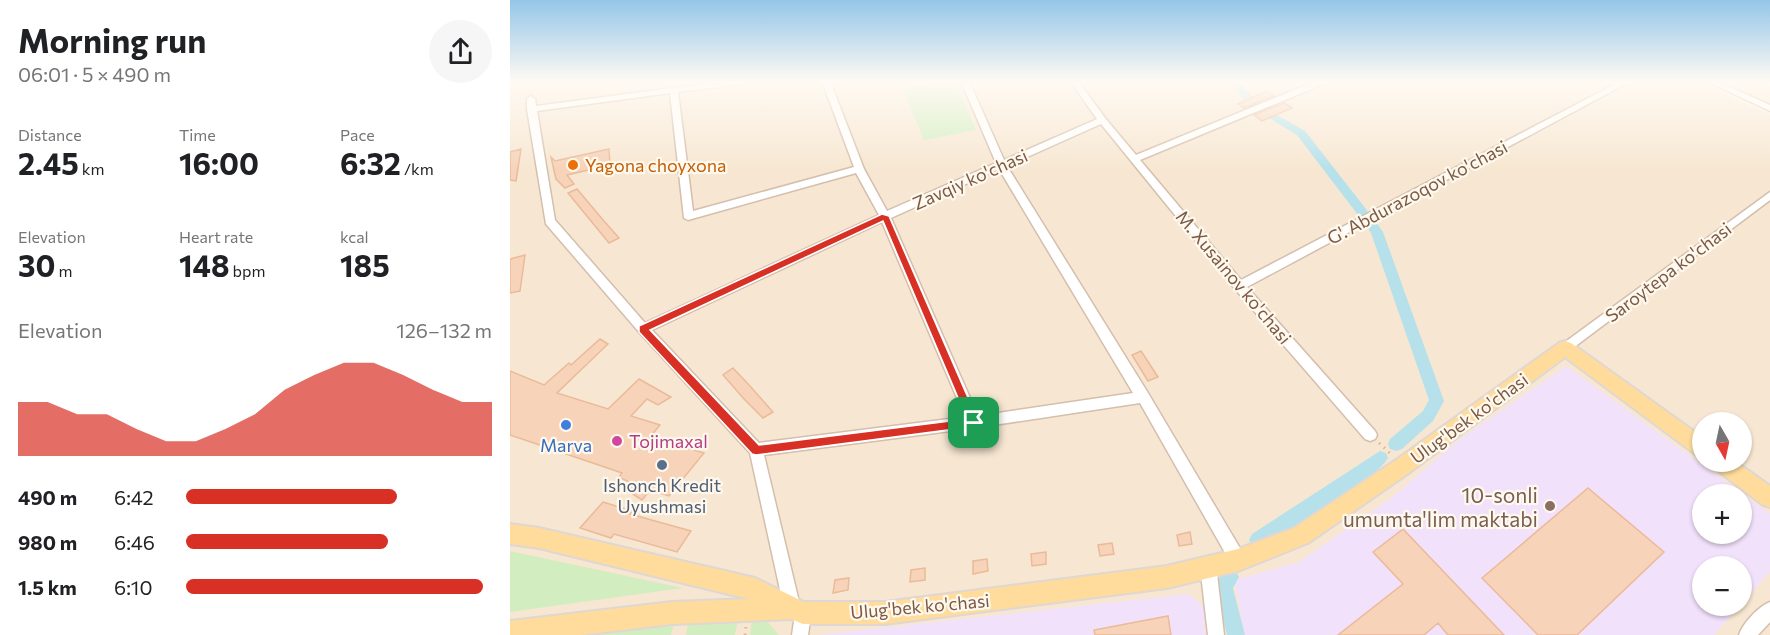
<!DOCTYPE html>
<html lang="en">
<head>
<meta charset="utf-8">
<style>
	body { margin:0; font-family:Commissioner,sans-serif; background:#f6f6f6; color:#202124; height:100vh; display:flex; flex-direction:column; font-size:22px; white-space:nowrap }
	* { box-sizing:border-box; margin:0 }
	p { font-size:20px; color:#757577 }
	.icon { flex:none; width:33px; height:33px; fill:none; stroke:currentColor; stroke-width:2; stroke-linecap:round; stroke-linejoin:round }
	.map { position:relative; flex:1; overflow:hidden }
	.panel { display:flex; flex-direction:column; background:#fff; width:510px }
	.panel>* { flex:none }
	.needle { width:39px; rotate:171deg }
	.tools { position:absolute; left:1182px; top:412px; display:grid; gap:12px }
	.tools a { display:grid; place-items:center; width:60px; height:60px; border-radius:50%; background:#fff; box-shadow:0 2px 4px #0004; font-size:30px }
	.pin { position:absolute; display:grid; place-items:center; width:51px; height:51px; color:#fff; margin:-26px; border-radius:12px; box-shadow:0 3px 9px #0006 }
	.round { display:grid; place-items:center; flex:none; width:63px; height:63px; border-radius:32px; background:#f6f6f6 }
	.overview { display:flex; align-items:center; justify-content:space-between; height:102px; padding:0 18px }
	h1 { font-size:33px; font-weight:700; line-height:45px }
	.metrics { display:grid; grid-template-columns:repeat(3,1fr); gap:9px; height:102px; padding:6px 18px }
	.metrics div { display:grid; align-content:center }
	.metrics b { font-size:30px; font-weight:700 }
	.metrics small { font-size:16px; font-weight:400 }
	.metrics p { font-size:16px }
	.chart { height:168px; padding:12px 18px }
	.chart p { display:flex; justify-content:space-between }
	.chart svg { width:100%; height:108px; margin-top:6px; fill:#d93025; opacity:.7 }
	ul { padding:0 18px; list-style:none; font-size:20px }
	li { display:grid; grid-template-columns:96px 72px 1fr; align-items:center; height:45px }
	li i { height:15px; border-radius:8px; background:#d93025 }
	main { display:flex; flex:1; min-height:0 }
	.map>svg:first-child { display:block }
	.residential { fill:#f7e7d2; fill-rule:evenodd }
	.education { fill:#f2e1fb; fill-rule:evenodd }
	.green { fill:#d2eec1 }
	.lines { fill:none; stroke-linecap:round; stroke-linejoin:round }
	.canal { fill:#b6e1ea; fill-rule:evenodd }
	.building { fill:#f6d3b9; stroke:#ebba98; stroke-width:1.5 }
	.minor-casing { stroke:#d4beac; stroke-width:3 }
	.major-casing { stroke:#dfd7d3; stroke-width:4 }
	.path { stroke:#dcb69c; stroke-width:3; stroke-dasharray:1.5 5; stroke-linecap:butt }
	.minor { fill:#fff; fill-rule:evenodd }
	.major { fill:#ffdc9b; fill-rule:evenodd }
	.route { fill:#d93025; stroke:#fff; stroke-width:1.5; fill-rule:evenodd }
	.food-dot { fill:#e8710a; stroke:#fff8ed; stroke-width:2 }
	.shop-dot { fill:#3f7fe0; stroke:#fff8ed; stroke-width:2 }
	.hotel-dot { fill:#d1479c; stroke:#fff8ed; stroke-width:2 }
	.service-dot { fill:#5c6f8a; stroke:#fff8ed; stroke-width:2 }
	.education-dot { fill:#8d6e63; stroke:#fff8ed; stroke-width:2 }
	.labels { text-anchor:middle; dominant-baseline:central; stroke-width:4.5; stroke-linejoin:round; paint-order:stroke }
	.food-label { font-size:18px; fill:#c56008; stroke:#fff8ed; text-anchor:start }
	.street-label { font-size:18px; fill:#7a5a47; stroke:#fff8ed }
	.hotel-label { font-size:18px; fill:#b23c85; stroke:#fff8ed; text-anchor:start }
	.shop-label { font-size:18px; fill:#366cbe; stroke:#fff8ed }
	.service-label { font-size:18px; fill:#4e5e75; stroke:#fff8ed }
	.near-education-label { font-size:21px; fill:#785e54; stroke:#fff8ed; text-anchor:end }
</style>
</head>
<body>
<main>
<section class="panel">
<div class="overview"><div><h1>Morning run</h1><p>06:01 · 5 × 490 m</p></div><a class="round"><svg class="icon" aria-label="share" viewBox="0 0 24 24"><path d="M12 15V3M7 8l5-5 5 5M5 13v7h14v-7"/></svg></a></div>
<div class="metrics">
<div><p>Distance</p><b>2.45<small> km</small></b></div>
<div><p>Time</p><b>16:00</b></div>
<div><p>Pace</p><b>6:32<small> /km</small></b></div>
</div>
<div class="metrics">
<div><p>Elevation</p><b>30<small> m</small></b></div>
<div><p>Heart rate</p><b>148<small> bpm</small></b></div>
<div><p>kcal</p><b>185</b></div>
</div>
<div class="chart"><p><span>Elevation</span>126–132 m</p>
<svg viewBox="0 0 160 44" preserveAspectRatio="none"><path d="M0 44V22L10 22L20 27L30 27L40 33L50 38L60 38L70 33L80 27L90 17L100 11L110 6L120 6L130 11L140 17L150 22L160 22V44z"/></svg>
</div>
<ul>
<li><b>490 m</b>6:42<i style="width:69%"></i></li>
<li><b>980 m</b>6:46<i style="width:66%"></i></li>
<li><b>1.5 km</b>6:10<i style="width:97%"></i></li>
</ul>
</section>
<div class="map">
<svg width="1260" height="635" viewBox="0 0 1260 635">
	<rect width="100%" height="100%" fill="#fef5e4"/>
	<path class="residential" d="M0 81H1187L1260 114V635H0ZM1192 423H1232V462H1192ZM1192 495H1232V534H1192ZM1192 567H1232V606H1192Z
		M1201 81H1260V108Z"/>
	<path class="education" d="M1056 366 1260 514V571L1232 604V567H1192V606H1230L1204 635H734L725 580 789 562 881 498 950 439ZM1192 495H1232V534H1192Z
		M679 594 698 611 694 629 696 635H308Z"/>
	<path class="green" d="M438 81H444L466 130 414 140 393 89Z
		M0 551 173 588 0 612Z
		M179 619 228 620 225 635H176Z
		M242 620 257 621 269 635H240Z
		M165 621 161 635H58Z"/>
	<g class="lines">
		<path class="canal" d="M718 81H728L747 102V106H739Z
			M755 108 795 131 856 209 858 212 856 215H848L787 135 751 113 750 111Z
			M862 221 866 222 873 232 934 401 923 421 892 449 886 451 880 449 878 444 880 439 913 411 919 400 861 233 856 225Z
			M870 451 876 453 878 458C869 477 777 531 754 546L748 548 742 546 739 540 742 534Z
			M720 568 726 571 729 577 723 588 735 635H717L704 586 714 571Z"/>
	</g>
	<path class="building" d="M757 91 764 96 734 108 728 104Z
		M774 103 782 108 752 121 744 115Z
		M11 149 6 181 0 180V152Z
		M99 149 100 165 57 175 64 184 55 188 46 179 41 157 45 161Z
		M67 189 94 221 109 238 99 243 58 193Z
		M15 255 10 291 0 293V259Z
		M90 339 98 344 47 393 98 409 129 379 161 397 148 405 137 399 121 416 150 425 140 437 194 453 159 496 140 490 132 500 118 491 123 484 109 477 112 473 0 435V371L34 385 59 363 61 365Z
		M631 351 637 360 648 377 638 381 622 355Z
		M223 368 240 386 263 412 253 418 234 399 213 375Z
		M1078 488 1154 552 1067 635H1028L972 578Z
		M93 502 122 511 120 514 181 531 167 552 104 534 101 538 70 528Z
		M893 529 994 635H938L928 623 914 635H828L893 584 863 552Z
		M680 532 682 544 669 546 667 535Z
		M602 543 604 554 590 556 588 545Z
		M536 552V564L522 566 521 554Z
		M477 559 478 571 463 574V561Z
		M415 568V580L400 582 401 570Z
		M339 578 338 590 323 593 325 580Z
		M658 616 661 635H585L584 630Z"/>
	<g class="lines">
		<defs>
			<path id="minor" d="M216 81H237L233 84 168 92 183 211 344 167 312 81H320L354 169 377 211 486 163 451 81H459L494 160 587 119 560 81H568L595 118 626 155 806 81H817L816 83 630 160 731 280 1111 81H1121L737 287 865 431 867 435 865 439 860 441 855 439 725 289 591 124 497 166 638 393 734 555 736 560 734 565 728 568 722 565 630 403 464 428 254 455 290 606 293 605 299 607 301 613 298 635H282L285 615 276 614 274 608 240 453 129 332 36 224 17 109V99L21 96 25 99 26 106ZM160 93 174 218 178 220 346 173 369 215 135 323 45 220 27 111ZM489 169 623 393 468 416 381 218ZM372 222 455 417 249 443 142 330Z
				M1196 81H1206L1260 105V111Z
				M1260 192V200L1059 351H1051L1049 348 1051 345Z
				M698 557 704 559 706 565 714 635H698L690 565 692 559Z
				M1260 602V622L1248 635H1229C1233 623 1248 607 1260 602Z"/>
			<path id="major" d="M1055 341 1061 343 1192 437V456L1185 454 1055 357 900 472 798 543 728 571 657 588 375 624H293L281 619 162 624 71 635H0V621L162 602 239 599 29 548 0 544V524L29 528 245 578 294 602H375L657 566 728 549 784 528 886 460 1049 343Z
				M1201 462H1226L1260 486V507L1253 505 1204 468Z"/>
		</defs>
		<use href="#minor" class="minor-casing"/>
		<use href="#major" class="major-casing"/>
		<path class="path" d="M869 443 882 455
			M235 635 236 626"/>
		<use href="#minor" class="minor"/>
		<use href="#major" class="major"/>
	</g>
	<linearGradient id="sky" x2="0" y2="1"><stop stop-color="#94c6e9"/><stop offset="0.48" stop-color="#fffaf3"/><stop offset="1" stop-color="#fffaf3" stop-opacity="0"/></linearGradient>
	<rect width="1260" height="170" fill="url(#sky)"/>
	<path class="route" d="M372 214 379 216 469 423 468 426 246 455 242 454 129 332V326ZM373 221 457 419 249 445 140 330Z"/>
	<circle class="food-dot" cx="63" cy="165" r="6"/>
	<circle class="shop-dot" cx="56" cy="425" r="6"/>
	<circle class="hotel-dot" cx="107" cy="441" r="6"/>
	<circle class="service-dot" cx="152" cy="465" r="6"/>
	<circle class="education-dot" cx="1040" cy="506" r="6"/>
	<g class="labels">
		<g class="food-label">
			<text x="75" y="165">Yagona choyxona</text>
		</g>
		<g class="street-label">
			<text transform="translate(460 179) rotate(-24)">Zavqiy ko'chasi</text>
			<text transform="translate(907 192) rotate(-28)">G'. Abdurazoqov ko'chasi</text>
			<text transform="translate(1158 272) rotate(-37)">Saroytepa ko'chasi</text>
			<text transform="translate(724 277) rotate(50)">M. Xusainov ko'chasi</text>
			<text transform="translate(959 418) rotate(-36)">Ulug'bek ko'chasi</text>
			<text transform="translate(410 606) rotate(-5)">Ulug'bek ko'chasi</text>
		</g>
		<g class="hotel-label">
			<text x="119" y="441">Tojimaxal</text>
		</g>
		<g class="shop-label">
			<text x="56" y="445">Marva</text>
		</g>
		<g class="service-label">
			<text x="152" y="485">Ishonch Kredit<tspan x="152" dy="21">Uyushmasi</tspan></text>
		</g>
		<g class="near-education-label">
			<text x="1028" y="494">10-sonli<tspan x="1028" dy="24">umumta'lim maktabi</tspan></text>
		</g>
	</g>
</svg>
<div class="tools">
<a><svg class="needle" viewBox="-14 -14 28 28"><path d="M0-13l5 13h-10z" fill="#e53935"/><path d="M0 13l5-13h-10z" fill="#757577"/></svg></a>
<a>+</a>
<a>−</a>
</div>
<div class="pin" style="left:464px;top:423px;background:#1e9e55"><svg class="icon" aria-label="arrive" viewBox="0 0 24 24"><path d="M6 21V4h12l-3 4 3 4H6"/></svg></div>
</div>
</main>
</body>
</html>
